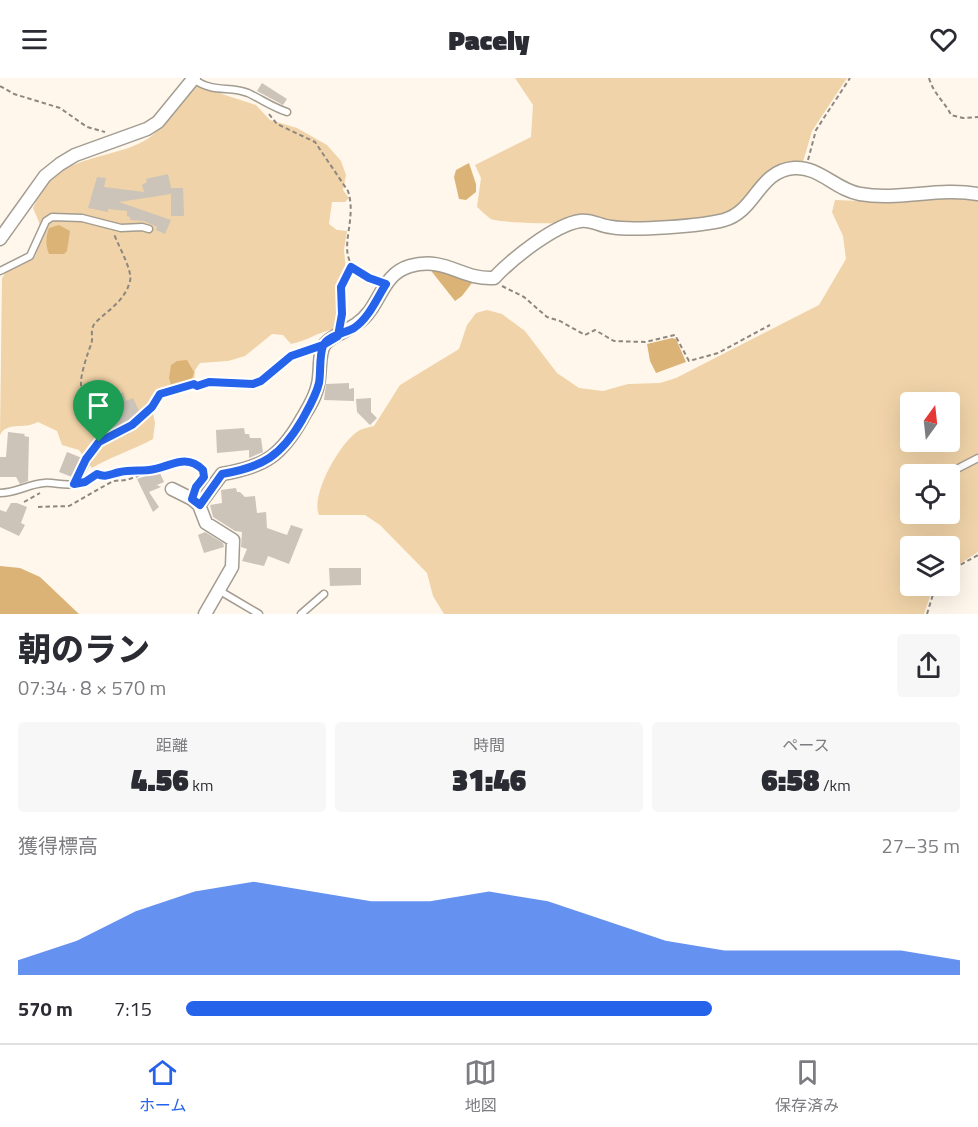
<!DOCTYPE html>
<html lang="ja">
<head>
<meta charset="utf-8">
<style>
	body { margin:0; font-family:"Titillium Web","Noto Sans JP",sans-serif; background:#f7f7f7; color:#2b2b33; height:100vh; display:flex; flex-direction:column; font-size:22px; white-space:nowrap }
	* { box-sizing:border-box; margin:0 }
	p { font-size:20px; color:#7c7c81 }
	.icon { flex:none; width:33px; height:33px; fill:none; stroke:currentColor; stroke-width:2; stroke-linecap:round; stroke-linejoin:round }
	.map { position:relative; height:536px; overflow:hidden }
	.panel { display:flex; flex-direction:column; background:#fff; flex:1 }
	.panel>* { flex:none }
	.needle { width:39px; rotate:15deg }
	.controls { position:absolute; left:900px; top:314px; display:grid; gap:12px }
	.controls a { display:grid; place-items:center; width:60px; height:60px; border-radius:6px; background:#fff; box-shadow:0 6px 24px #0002; font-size:30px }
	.pin { position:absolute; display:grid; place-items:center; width:51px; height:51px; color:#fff; margin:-62px -26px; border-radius:50% 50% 50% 0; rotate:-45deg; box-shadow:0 0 6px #0007 }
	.pin .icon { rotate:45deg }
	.round { display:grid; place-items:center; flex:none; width:63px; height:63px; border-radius:6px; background:#f7f7f7 }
	.head { display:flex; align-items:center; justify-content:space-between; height:102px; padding:0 18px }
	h1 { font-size:33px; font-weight:800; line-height:45px }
	.figures { display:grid; grid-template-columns:repeat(3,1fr); gap:9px; height:102px; padding:6px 18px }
	.figures div { display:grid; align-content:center; border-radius:6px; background:#f7f7f7; text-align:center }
	.figures b { font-size:30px; font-weight:800 }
	.figures small { font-size:16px; font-weight:400 }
	.figures p { font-size:16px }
	.chart { height:168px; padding:12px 18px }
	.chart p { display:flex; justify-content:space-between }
	.chart svg { width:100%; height:108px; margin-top:6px; fill:#2563eb; opacity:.7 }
	ul { padding:0 18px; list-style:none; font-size:20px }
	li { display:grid; grid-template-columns:96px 72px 1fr; align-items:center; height:45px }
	li i { height:15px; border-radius:8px; background:#2563eb }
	header { display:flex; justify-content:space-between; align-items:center; height:78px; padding:0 18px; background:#fff; font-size:27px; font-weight:800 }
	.dock { display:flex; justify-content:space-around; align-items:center; height:84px; border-top:2px solid #e1e1e2; background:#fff; font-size:16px; color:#7c7c81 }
	.dock a { display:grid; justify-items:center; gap:3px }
	.dock .selected { color:#2563eb }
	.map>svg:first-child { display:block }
	.green { fill:#f0d3a8; fill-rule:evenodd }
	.water { fill:#dbb377 }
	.building { fill:#ccc4b9 }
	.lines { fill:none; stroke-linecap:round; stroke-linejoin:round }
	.service-casing { stroke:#a39c91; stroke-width:9 }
	.minor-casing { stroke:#a39c91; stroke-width:15 }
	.path { stroke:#8d877f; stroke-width:2; stroke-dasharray:4.5 3; stroke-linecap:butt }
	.service { stroke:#fff; stroke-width:6 }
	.minor { stroke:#fff; stroke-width:12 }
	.route-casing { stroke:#fff; stroke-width:12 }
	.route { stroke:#2563eb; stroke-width:8 }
</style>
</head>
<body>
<header><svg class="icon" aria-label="menu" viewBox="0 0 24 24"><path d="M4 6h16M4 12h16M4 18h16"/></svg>Pacely<svg class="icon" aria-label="heart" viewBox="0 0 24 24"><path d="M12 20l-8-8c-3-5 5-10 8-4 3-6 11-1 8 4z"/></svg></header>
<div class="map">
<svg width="978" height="536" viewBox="0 0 978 536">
	<rect width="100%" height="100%" fill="#fff7eb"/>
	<path class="green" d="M515 0H847L812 53 803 84C795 86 784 85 776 89 754 99 751 127 729 137 711 146 508 149 491 141 486 138 481 132 477 129L481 100 475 87 531 59 533 27Z
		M197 8 256 27 270 42 297 50 327 67 341 83 346 97 343 112 349 120 345 124H332L329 146 337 152 347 153 344 172 346 192 340 203V227L338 242 334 251C318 254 307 263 291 266L283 257 272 256 245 278 228 283 200 285 195 292 194 306 157 315 151 326 155 345 153 361C133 372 112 378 92 390L79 372 62 367 57 353 38 344C23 352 7 343 0 357L2 200 6 194 35 179C44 156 43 152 33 130 37 122 41 112 46 106 71 79 107 80 138 66 163 55 179 28 197 8Z
		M948 118 978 122V474L950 492V468H910V507H934L924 536H444L433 518 427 495 380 447 365 437H319C310 417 341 362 360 352 364 350 370 349 374 348L400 307 459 271 467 247 476 235 487 232 502 236 525 253 557 295 579 310 603 313 628 306 660 305 676 300 819 227 846 181 843 158 832 134 835 122 887 124ZM910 324H950V363H910ZM910 396H950V435H910Z"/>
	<path class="water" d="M469 85 476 106V114L466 122 459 121 454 99 456 92Z
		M59 147 70 153 67 173 64 176H49C45 167 46 158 49 150Z
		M435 190 470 202 472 205 462 218 455 223 432 194 431 191Z
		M672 260 676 261 686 284 656 295 650 283 647 266Z
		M187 282 194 294 191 305 171 307 169 300 171 287 177 283Z
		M0 488 20 490 40 499 79 536H0Z"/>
	<path class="building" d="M262 5 287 21 283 27 257 13Z
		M168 96 171 110H183L184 138H171V116L119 124 171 142 165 156 156 152 157 149 144 143 130 142V139L127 138V133L108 131V134L88 130 97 99 106 100 104 109 144 114 142 107 147 104 146 101Z
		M349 305V311L354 310V323L324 322 326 306Z
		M117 311 119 316 123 314 126 323 133 320 141 337 128 342 130 345 107 354 93 322Z
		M371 320V334L377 340 370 347 357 334 356 321Z
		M244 350 245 356H249L250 360H261L263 374 249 380V372L217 375 216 352Z
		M8 354 25 356 24 358 29 359 28 403 20 406 16 399H0V379H6Z
		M67 374 82 380 72 399 59 394Z
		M159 393 164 404 157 407 161 409 149 414 159 429 153 434 137 401Z
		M236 410 237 414H240L245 419 255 418 257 435 266 434 267 450 287 457 291 447 303 451 289 486 268 478 264 488 242 483 247 471 241 469 242 454 235 453 213 439 210 427 222 425 221 412Z
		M11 425H17L27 429 21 445 25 447 19 458 0 449V432L6 434Z
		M205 454 223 465 224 469 204 475 198 457Z
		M329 490H361V507L330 508Z"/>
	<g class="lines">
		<defs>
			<path id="service" d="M193 1C215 16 229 7 248 15 261 21 272 29 287 34
				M0 193 30 178 46 143 52 139 82 140 121 150 142 149 149 151
				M951 394 978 380
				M0 415C16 415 29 406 44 405 54 404 64 408 74 406 95 375 85 366 126 352
				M220 513 259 536
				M301 536 324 516"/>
			<path id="minor" d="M0 161 45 98 60 86 75 77 147 51 158 44 194 0
				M172 411 192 421 199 427 206 445 233 462 232 489 205 536
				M199 427 222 396C265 389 282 377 303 339 309 329 316 318 318 306 321 295 318 275 325 266 333 255 356 252 369 234 382 217 386 195 410 188 446 178 461 202 494 200 512 181 554 147 580 143 591 141 600 148 611 149 633 153 702 148 724 142 756 133 758 93 794 90 819 88 836 112 860 116 899 123 938 109 978 116"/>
		</defs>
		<use href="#service" class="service-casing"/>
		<use href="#minor" class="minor-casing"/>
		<path class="path" d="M929 0C934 17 946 25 951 37L963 40 978 39
			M0 8 14 16 60 30 87 49 105 54
			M269 36 277 46 315 64 348 113C360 150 325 185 375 202
			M808 82 816 52 850 0
			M502 208 524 219 547 239 560 243 585 257 595 252 614 263 645 264 675 257 689 283 718 275 770 247
			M340 243 341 209 351 188
			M133 347 152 329 160 316 194 306H253L261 303 291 278 309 273
			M97 358C92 342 81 322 81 306 80 299 88 273 91 267 94 259 89 253 95 245 108 232 125 223 130 203 133 193 118 167 114 156
			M86 404 97 396 104 400 129 393 148 392
			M24 424 40 415
			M38 429 69 428 113 403 127 402 180 382 191 385 203 392 204 399 196 410
			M950 497 960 487 978 477
			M927 536 934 513 939 507"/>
		<use href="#service" class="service"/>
		<use href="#minor" class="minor"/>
	</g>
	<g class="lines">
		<defs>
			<path id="route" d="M99 364 86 381 74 406 85 404 97 396C106 400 110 396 120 394 130 392 139 393 149 392 169 390 185 374 203 392L204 399 196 409 192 421 200 427 222 396C263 389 281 378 302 342 308 331 316 318 319 305 321 294 319 279 323 268 327 258 345 255 354 250 369 240 377 220 386 206L369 200 351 189 341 209 342 236 338 258 323 267 291 278 261 303 253 306 209 304 197 308 194 306 160 316 152 329 132 347 99 364"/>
		</defs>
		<use href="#route" class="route-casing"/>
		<use href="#route" class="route"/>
	</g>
</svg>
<div class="controls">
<a><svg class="needle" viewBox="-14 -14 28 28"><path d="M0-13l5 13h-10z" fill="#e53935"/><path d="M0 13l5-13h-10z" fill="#7c7c81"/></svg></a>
<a><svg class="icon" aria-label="locate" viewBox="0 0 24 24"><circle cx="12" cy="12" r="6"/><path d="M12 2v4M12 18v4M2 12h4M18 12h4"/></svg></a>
<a><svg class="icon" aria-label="layers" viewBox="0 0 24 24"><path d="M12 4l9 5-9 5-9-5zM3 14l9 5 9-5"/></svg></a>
</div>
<div class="pin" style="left:99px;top:364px;background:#1e9e55"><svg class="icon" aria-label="arrive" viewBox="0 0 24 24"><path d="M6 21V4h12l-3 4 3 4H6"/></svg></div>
</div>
<section class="panel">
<div class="head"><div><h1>朝のラン</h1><p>07:34 · 8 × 570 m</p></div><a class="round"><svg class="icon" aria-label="share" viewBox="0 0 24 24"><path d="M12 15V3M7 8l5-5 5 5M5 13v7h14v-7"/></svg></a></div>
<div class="figures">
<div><p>距離</p><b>4.56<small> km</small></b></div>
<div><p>時間</p><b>31:46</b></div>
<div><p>ペース</p><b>6:58<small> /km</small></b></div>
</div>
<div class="chart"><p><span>獲得標高</span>27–35 m</p>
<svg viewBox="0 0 160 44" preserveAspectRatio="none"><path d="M0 44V38L10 30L20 18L30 10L40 6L50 10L60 14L70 14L80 10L90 14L100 22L110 30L120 34L130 34L140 34L150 34L160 38V44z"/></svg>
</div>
<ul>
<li><b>570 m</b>7:15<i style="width:68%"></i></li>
</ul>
</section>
<nav class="dock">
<a class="selected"><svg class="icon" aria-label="home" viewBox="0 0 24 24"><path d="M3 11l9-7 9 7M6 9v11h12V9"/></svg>ホーム</a>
<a><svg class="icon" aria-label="map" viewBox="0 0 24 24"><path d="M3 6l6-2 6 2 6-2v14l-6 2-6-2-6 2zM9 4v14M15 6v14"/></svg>地図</a>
<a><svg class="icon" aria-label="saved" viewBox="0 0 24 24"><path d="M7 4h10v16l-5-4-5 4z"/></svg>保存済み</a>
</nav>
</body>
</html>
